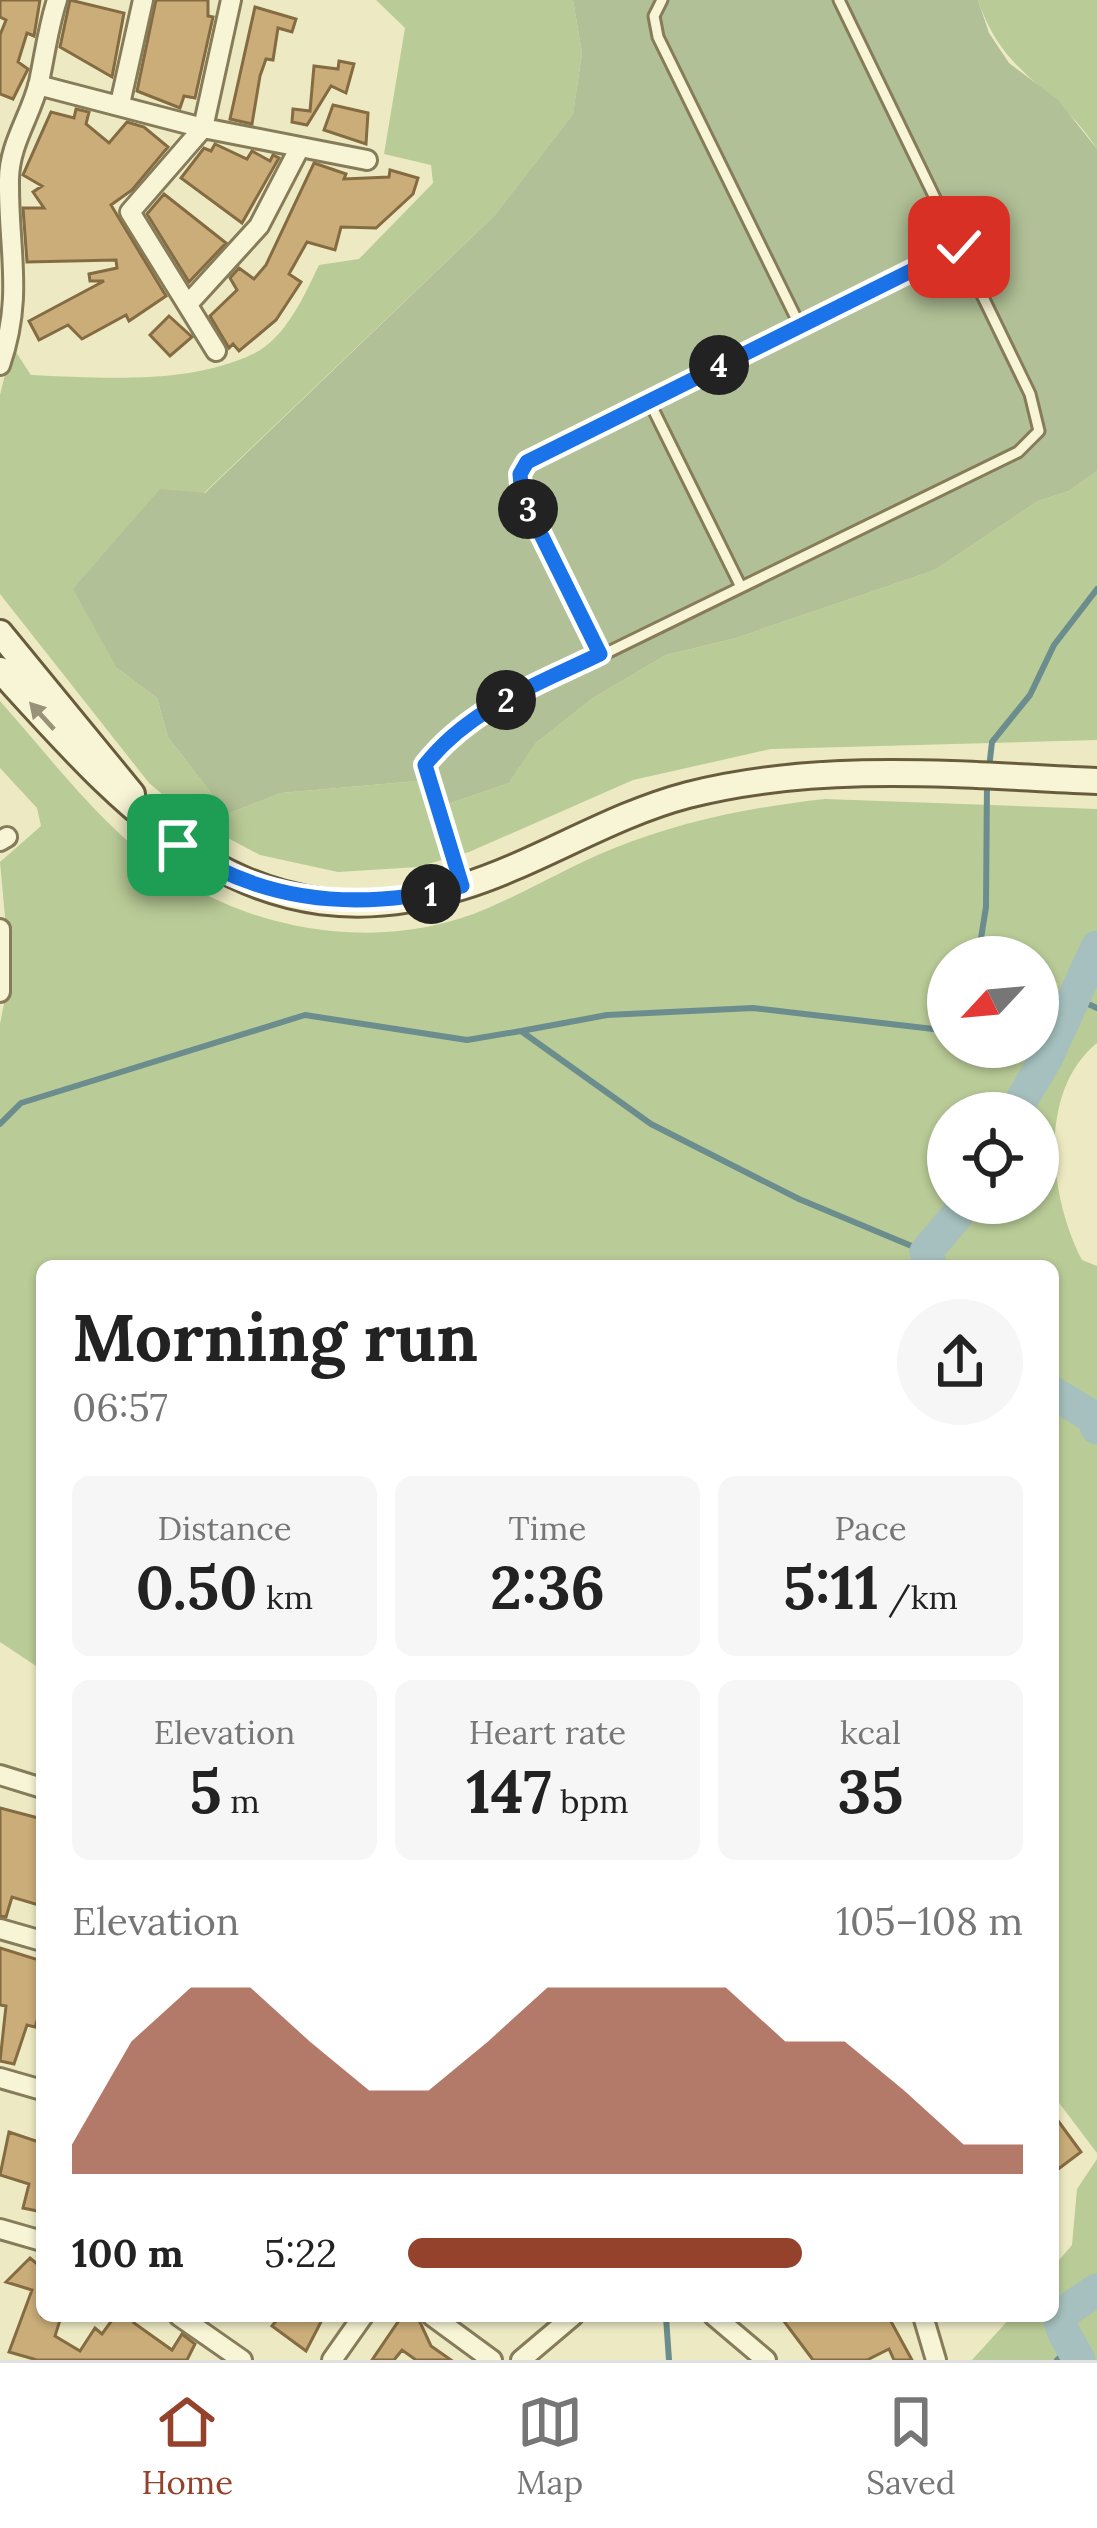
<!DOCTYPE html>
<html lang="en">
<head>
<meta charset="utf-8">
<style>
	body { margin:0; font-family:Lora,serif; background:#f6f6f6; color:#222; height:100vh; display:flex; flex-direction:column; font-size:45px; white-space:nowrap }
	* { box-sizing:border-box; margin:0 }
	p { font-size:39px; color:#767676 }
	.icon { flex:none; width:66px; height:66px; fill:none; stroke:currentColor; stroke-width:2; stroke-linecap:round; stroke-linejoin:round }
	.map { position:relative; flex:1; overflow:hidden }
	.side { position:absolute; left:36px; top:1260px; width:1023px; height:1062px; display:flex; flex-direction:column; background:#fff; border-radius:18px; box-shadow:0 3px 9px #0004 }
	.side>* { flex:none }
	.needle { width:78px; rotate:244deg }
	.buttons { position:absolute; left:927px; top:936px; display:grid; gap:24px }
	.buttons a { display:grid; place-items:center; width:132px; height:132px; border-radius:50%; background:#fff; box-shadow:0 3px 9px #0004; font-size:60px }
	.pin { position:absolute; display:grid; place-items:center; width:102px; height:102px; color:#fff; margin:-51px; border-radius:24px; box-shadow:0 6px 18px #0006 }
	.km { position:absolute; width:60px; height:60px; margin:-30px; border-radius:50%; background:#222; color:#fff; font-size:33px; line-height:60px; text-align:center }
	.round { display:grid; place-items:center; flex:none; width:126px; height:126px; border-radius:63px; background:#f6f6f6 }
	.headline { display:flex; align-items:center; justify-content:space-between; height:204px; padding:0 36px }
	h1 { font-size:66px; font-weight:800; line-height:90px }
	.figures { display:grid; grid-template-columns:repeat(3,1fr); gap:18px; height:204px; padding:12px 36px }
	.figures div { display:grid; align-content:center; border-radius:18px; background:#f6f6f6; text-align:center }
	.figures b { font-size:60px; font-weight:800 }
	.figures small { font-size:33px; font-weight:400 }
	.figures p { font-size:33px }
	.chart { height:336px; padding:24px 36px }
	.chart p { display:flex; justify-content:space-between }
	.chart svg { width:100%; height:216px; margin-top:12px; fill:#94422c; opacity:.7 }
	ul { padding:0 36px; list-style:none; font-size:39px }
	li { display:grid; grid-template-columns:192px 144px 1fr; align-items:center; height:90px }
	li i { height:30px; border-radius:15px; background:#94422c }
	.tab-bar { display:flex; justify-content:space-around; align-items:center; height:168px; border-top:3px solid #e0e0e0; background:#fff; font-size:33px; color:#767676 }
	.tab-bar a { display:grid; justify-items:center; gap:6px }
	.tab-bar .selected { color:#94422c }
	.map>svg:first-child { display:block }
	.green { fill:#b9cb97; fill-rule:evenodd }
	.cemetery { fill:#b1c096 }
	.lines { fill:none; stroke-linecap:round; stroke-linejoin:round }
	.stream { stroke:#6c8d8d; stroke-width:6 }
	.river { stroke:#a5c0be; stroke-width:33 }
	.building { fill:#caad79; stroke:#856b41; stroke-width:3 }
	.lane-casing { stroke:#867c5a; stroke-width:15 }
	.street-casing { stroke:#867c5a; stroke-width:24 }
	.secondary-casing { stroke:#685c3d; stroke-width:30 }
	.lane { stroke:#f8f5d6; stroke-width:9 }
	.street { stroke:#f8f5d6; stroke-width:18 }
	.secondary { stroke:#f8f5d6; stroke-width:24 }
	.oneway { fill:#98927a }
	.route-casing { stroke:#fff; stroke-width:24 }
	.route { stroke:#1a73e8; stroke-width:15 }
</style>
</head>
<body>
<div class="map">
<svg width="1097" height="2360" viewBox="0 0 1097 2360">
	<rect width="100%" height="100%" fill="#edeac3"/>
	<path class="green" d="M376 0H573L582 53 573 114 494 216 204 493 117 668 157 698 168 737 227 814 281 793 417 781 445 805 509 783 536 743 593 698 666 655 736 638 935 570 1038 501 1069 491 1097 471V740L771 749 633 780 469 852 418 867 338 872 260 855 190 818 149 783 0 594V395L12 346 31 375C101 378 188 385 253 354 286 338 304 296 319 265L359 259 433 183 431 165 384 154 405 28Z
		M978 0H1097V149C1055 84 1004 78 978 0Z
		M0 701C42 748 82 801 130 843 224 928 370 959 488 908 530 890 570 866 612 849 681 821 752 807 825 799L1097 809V1043C1036 1093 1050 1198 1082 1260L1097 1266V2153L1053 2095V1266H42V1670L0 1642V1024L10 972 0 862 41 826 37 808 0 768ZM948 957H1038V1047H948ZM948 1113H1038V1203H948Z
		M1097 2159V2360H972L1012 2316H1053V2267L1072 2245 1077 2189Z"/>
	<path class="cemetery" d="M573 0H978L989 33 1009 63 1058 100 1097 149V471L1069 491 1038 501 935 570 736 638 666 655 593 698 536 743 509 783 445 805 417 781 281 793 227 814 168 737 157 698 117 668 73 589 160 489 205 493 494 216 573 114 582 53Z"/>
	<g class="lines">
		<path class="stream" d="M989 768 992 742 1030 695 1054 645 1097 589
			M978 957 986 907 987 781
			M1075 998 1097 1008
			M521 1031 607 1015 753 1008 942 1030 948 1020
			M0 1124 21 1103 305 1015 467 1040 521 1031 651 1124 799 1199 926 1252
			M666 2317 669 2360
			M1057 2360 1072 2347"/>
		<path class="river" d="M1014 1113 1047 1057 1097 947
			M931 1266 926 1252 967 1203
			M1053 1393 1093 1417 1097 1428
			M1079 2360C1053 2312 1050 2322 1097 2290"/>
	</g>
	<path class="building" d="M0 0H40L34 36 27 33 18 62 28 69 13 99 0 94V35L6 20 0 17Z
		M70 0 124 13 112 77 60 47Z
		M156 0H208V16L213 17 195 98 184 96 180 108 137 91Z
		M255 7 296 19 292 32 278 28 273 60 266 59 260 76 252 124 230 119Z
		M339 61 354 64 346 93 331 86 307 125 292 122 293 109 310 111 314 66 338 69Z
		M333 105 368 113 366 144 324 130Z
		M76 109 89 112 86 124 109 143 127 122 144 127 168 147 132 190 111 205 166 296 129 321 126 315 82 339 68 325 39 340 29 321 104 281H90L89 274 117 268 116 260 27 262 23 208H44L33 192 42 186 23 175 51 112 74 118Z
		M215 144 247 159 252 151 270 161 273 155 279 158 242 223 181 178 204 148 211 151Z
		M314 163 346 174 344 179 389 177 390 170 418 178 413 194 376 228 341 227 335 250 307 242 289 274 301 282 276 320 239 351 233 344 229 348 210 316 237 290 230 278 239 268 254 279 266 265Z
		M164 194 226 243 189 282 147 214Z
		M169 316 192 337 170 356 150 335Z
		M0 1808 42 1819V1906L12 1897 6 1917 0 1916Z
		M0 1948 42 1961V2006L35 2027 27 2025 14 2064 0 2061 6 2006 0 2005Z
		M1053 2114 1081 2152 1053 2173Z
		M9 2132 42 2143V2212L23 2208 29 2184 0 2175Z
		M30 2258 42 2268V2316L61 2317 55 2336 80 2351 95 2328 102 2334 115 2316H139L134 2323 172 2350 182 2334 195 2344 187 2360H37L9 2352 32 2290 6 2282Z
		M280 2316H324L306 2351 272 2326Z
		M402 2316 419 2320 431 2346 451 2360H416L402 2350 394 2360H372Z
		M780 2316H888L912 2360H894L889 2349 867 2360H813Z"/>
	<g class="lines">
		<defs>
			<path id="lane" d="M662 0 654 16 658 37 799 324
				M649 401 740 585
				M600 654 522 496 520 474 527 462 959 247
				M462 887 425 765 459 725 1018 452 1039 431 1030 394 839 0"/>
			<path id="street" d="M38 85 203 128 367 160
				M120 104 143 0
				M188 304 259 226 300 147
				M216 351 130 212 203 128 231 0
				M0 365C24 296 8 249 9 180 9 144 31 116 39 82 45 54 48 28 57 0
				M0 841 7 837
				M0 929V992
				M0 1775 42 1788
				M0 1929 42 1941
				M0 2078 42 2090
				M0 2229 42 2241
				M179 2316 242 2360
				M432 2316 492 2360
				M714 2316 766 2360
				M923 2316 936 2360
				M332 2360 363 2316
				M521 2360 573 2316"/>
			<path id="secondary" d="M0 633 132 794
				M0 670C128 811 248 953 461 887 539 863 608 816 688 795 821 761 962 775 1097 781"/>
		</defs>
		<use href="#lane" class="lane-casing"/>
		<use href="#street" class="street-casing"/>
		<use href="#secondary" class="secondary-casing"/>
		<use href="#lane" class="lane"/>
		<use href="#street" class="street"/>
		<use href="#secondary" class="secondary"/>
	</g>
	<defs><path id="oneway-solid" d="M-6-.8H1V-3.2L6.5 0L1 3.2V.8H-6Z" transform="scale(3)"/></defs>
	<use class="oneway" href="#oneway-solid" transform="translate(42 716) rotate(-132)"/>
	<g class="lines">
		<defs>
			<path id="route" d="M178 845C264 905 362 911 462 886L425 765C470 708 536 685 600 654L522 496 520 474 527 462 959 247"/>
		</defs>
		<use href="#route" class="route-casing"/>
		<use href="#route" class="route"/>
	</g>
</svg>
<div class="buttons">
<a><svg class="needle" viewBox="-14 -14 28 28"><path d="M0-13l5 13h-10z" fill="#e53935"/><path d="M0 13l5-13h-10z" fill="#767676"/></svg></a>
<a><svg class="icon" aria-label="locate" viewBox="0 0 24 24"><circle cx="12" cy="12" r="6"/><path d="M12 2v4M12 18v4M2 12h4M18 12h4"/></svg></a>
</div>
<div class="pin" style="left:178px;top:845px;background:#1e9e55"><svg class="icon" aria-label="arrive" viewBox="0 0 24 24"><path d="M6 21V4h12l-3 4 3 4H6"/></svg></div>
<div class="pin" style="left:959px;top:247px;background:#d93025"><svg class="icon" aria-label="check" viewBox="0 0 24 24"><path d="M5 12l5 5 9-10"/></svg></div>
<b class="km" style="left:431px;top:894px">1</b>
<b class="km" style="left:506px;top:700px">2</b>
<b class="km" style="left:528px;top:509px">3</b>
<b class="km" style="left:719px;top:365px">4</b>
<section class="side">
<div class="headline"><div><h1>Morning run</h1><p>06:57</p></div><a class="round"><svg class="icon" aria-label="share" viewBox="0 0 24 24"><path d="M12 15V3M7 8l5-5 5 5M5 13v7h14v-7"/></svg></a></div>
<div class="figures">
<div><p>Distance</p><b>0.50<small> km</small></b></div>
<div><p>Time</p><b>2:36</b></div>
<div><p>Pace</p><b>5:11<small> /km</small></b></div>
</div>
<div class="figures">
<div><p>Elevation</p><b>5<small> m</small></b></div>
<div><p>Heart rate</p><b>147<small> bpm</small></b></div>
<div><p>kcal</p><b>35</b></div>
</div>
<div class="chart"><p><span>Elevation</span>105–108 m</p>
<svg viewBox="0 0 160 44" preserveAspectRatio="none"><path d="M0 44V38L10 17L20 6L30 6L40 17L50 27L60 27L70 17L80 6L90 6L100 6L110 6L120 17L130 17L140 27L150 38L160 38V44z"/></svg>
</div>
<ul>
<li><b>100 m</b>5:22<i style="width:64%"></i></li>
</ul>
</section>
</div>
<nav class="tab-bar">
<a class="selected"><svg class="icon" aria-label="home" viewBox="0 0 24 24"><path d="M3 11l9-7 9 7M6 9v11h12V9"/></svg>Home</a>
<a><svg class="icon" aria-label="map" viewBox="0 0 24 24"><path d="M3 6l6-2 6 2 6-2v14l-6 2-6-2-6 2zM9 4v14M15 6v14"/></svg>Map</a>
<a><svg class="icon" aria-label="saved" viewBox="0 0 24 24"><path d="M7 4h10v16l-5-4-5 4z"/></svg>Saved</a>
</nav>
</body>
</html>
